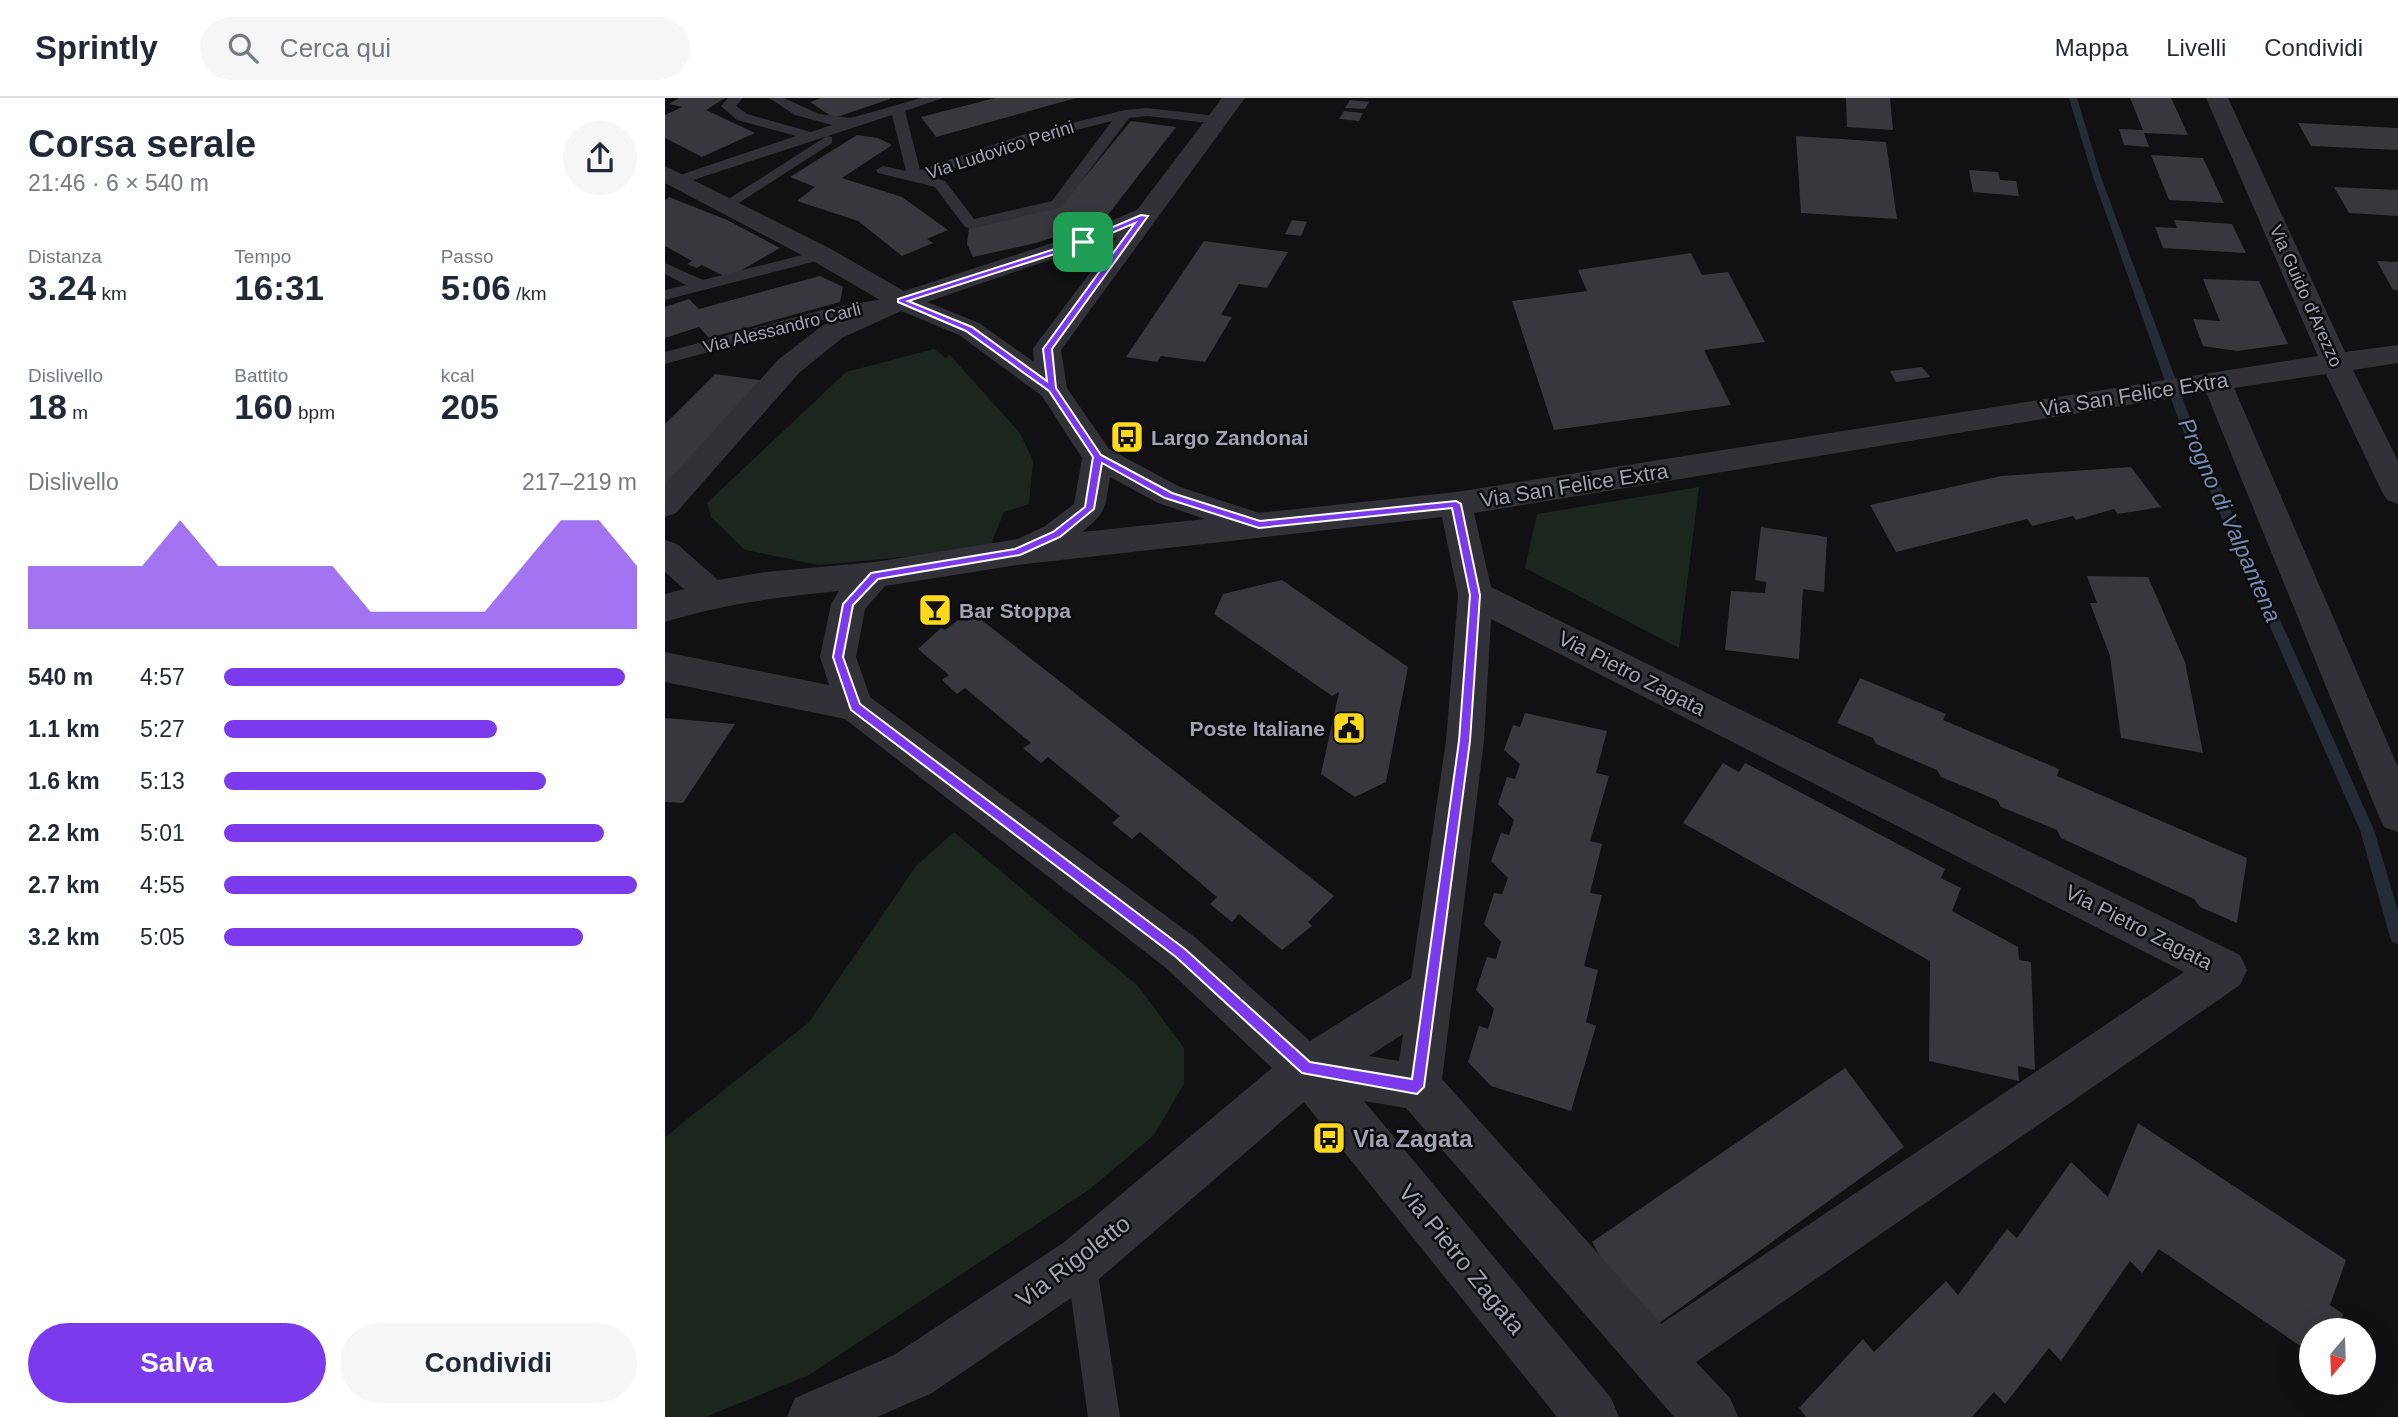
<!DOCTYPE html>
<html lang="it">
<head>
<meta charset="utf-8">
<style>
	body { margin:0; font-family:Helvetica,sans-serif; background:#f6f6f7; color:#1f2937; height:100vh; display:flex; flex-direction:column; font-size:26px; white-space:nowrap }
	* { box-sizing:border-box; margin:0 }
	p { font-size:23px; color:#747a83 }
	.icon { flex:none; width:38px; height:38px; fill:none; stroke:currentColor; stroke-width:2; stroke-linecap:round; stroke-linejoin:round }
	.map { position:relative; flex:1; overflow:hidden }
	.details { display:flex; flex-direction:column; background:#fff; width:665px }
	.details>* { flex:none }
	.needle { width:46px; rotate:199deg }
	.controls { position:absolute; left:1634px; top:1220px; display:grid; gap:14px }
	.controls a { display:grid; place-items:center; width:77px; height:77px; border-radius:50%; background:#fff; box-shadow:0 7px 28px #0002; font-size:35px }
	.pin { position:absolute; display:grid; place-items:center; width:60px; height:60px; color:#fff; margin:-30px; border-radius:14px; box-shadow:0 4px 10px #0006 }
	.round { display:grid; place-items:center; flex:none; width:74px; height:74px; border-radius:37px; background:#f6f6f7 }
	.overview { display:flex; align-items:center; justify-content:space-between; height:119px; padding:0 28px }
	h1 { font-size:38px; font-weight:800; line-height:52px }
	.figures { display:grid; grid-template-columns:repeat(3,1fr); gap:10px; height:119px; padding:7px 28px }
	.figures div { display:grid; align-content:center }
	.figures b { font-size:35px; font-weight:800 }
	.figures small { font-size:19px; font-weight:400 }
	.figures p { font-size:19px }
	.chart { height:196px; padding:14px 28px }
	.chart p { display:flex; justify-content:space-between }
	.chart svg { width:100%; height:126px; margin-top:7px; fill:#7c3aed; opacity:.7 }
	.primary-button { display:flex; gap:14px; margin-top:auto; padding:14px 28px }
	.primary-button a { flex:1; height:80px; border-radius:42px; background:#7c3aed; color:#fff; font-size:28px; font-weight:800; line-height:80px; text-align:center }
	.primary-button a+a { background:#f6f6f7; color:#1f2937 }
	ul { padding:0 28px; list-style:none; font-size:23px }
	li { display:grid; grid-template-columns:112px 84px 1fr; align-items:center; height:52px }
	li i { height:18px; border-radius:9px; background:#7c3aed }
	header { display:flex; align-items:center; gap:42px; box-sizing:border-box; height:98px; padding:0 35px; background:#fff; border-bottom:2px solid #e0e1e3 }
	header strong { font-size:33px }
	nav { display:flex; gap:38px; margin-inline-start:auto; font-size:24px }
	.search { width:490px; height:63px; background:#f6f6f7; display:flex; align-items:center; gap:18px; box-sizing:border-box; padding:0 24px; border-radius:38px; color:#747a83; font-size:26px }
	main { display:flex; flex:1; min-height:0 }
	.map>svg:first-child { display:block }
	.green { fill:#1d251f }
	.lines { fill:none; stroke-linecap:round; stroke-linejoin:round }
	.stream { fill:#262c37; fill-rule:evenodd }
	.building { fill:#38373d }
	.service { fill:#313137; fill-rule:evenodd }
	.minor { fill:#313137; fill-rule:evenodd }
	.route { fill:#7c3aed; stroke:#fff; stroke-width:2; fill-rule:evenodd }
	.labels { text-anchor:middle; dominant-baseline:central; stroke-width:5; stroke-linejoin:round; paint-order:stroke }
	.far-street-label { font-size:18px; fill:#a0a3b4; stroke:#0c0c0d }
	.street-label { font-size:21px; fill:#a0a3b4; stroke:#0c0c0d }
	.poi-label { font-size:21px; font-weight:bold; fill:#a0a3b4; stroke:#0c0c0d; text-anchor:start }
	.water-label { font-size:23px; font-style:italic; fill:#748bb3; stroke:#0c0c0d }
	.near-poi-label { font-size:24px; font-weight:bold; fill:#a0a3b4; stroke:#0c0c0d; text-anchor:start }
	.near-street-label { font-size:24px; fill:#a0a3b4; stroke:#0c0c0d }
</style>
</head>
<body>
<header>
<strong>Sprintly</strong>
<div class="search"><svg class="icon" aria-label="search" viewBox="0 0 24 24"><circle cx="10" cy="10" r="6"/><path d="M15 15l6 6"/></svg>Cerca qui</div>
<nav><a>Mappa</a><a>Livelli</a><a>Condividi</a></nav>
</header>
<main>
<section class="details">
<div class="overview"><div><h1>Corsa serale</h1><p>21:46 · 6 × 540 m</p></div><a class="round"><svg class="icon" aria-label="share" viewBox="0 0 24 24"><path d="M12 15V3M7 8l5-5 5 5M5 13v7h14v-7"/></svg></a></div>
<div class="figures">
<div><p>Distanza</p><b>3.24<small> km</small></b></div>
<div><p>Tempo</p><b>16:31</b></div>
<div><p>Passo</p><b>5:06<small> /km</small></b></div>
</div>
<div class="figures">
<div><p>Dislivello</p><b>18<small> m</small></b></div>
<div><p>Battito</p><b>160<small> bpm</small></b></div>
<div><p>kcal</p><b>205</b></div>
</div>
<div class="chart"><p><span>Dislivello</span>217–219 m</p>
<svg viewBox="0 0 160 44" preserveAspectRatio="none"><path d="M0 44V22L10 22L20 22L30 22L40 6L50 22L60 22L70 22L80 22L90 38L100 38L110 38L120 38L130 22L140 6L150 6L160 22V44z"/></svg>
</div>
<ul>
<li><b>540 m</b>4:57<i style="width:97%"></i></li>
<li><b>1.1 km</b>5:27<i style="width:66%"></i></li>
<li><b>1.6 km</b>5:13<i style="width:78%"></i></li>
<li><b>2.2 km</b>5:01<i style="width:92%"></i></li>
<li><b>2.7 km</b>4:55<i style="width:100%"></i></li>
<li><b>3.2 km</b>5:05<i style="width:87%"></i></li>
</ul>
<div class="primary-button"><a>Salva</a><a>Condividi</a></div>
</section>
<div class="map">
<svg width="1733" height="1319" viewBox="0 0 1733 1319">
	<rect width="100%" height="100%" fill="#111012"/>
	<path class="green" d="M269 251 281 260 284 256 355 335 368 363 364 406 339 414 324 451 154 467 80 452 46 419 42 405 181 274Z
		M1034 389 1014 550 860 470 872 416Z
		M289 734 473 888 519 950V986L489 1037 425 1091 144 1277 40 1319H0V1039L144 924 251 768Z"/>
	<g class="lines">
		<path class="stream" d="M1404 0H1412L1436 79 1526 323 1709 732 1733 813V846L1727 844 1725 839 1695 732 1514 323 1428 79Z"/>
	</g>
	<path class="building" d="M14 0H60L41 12 90 35 37 59 0 40V17L17 9 4 6Z
		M156 0H225V1L169 20 145 4Z
		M330 0H411L271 39 256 19Z
		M1181 0H1225L1228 32 1182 29Z
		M1465 0H1506L1523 37 1479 35 1484 49 1459 47 1454 31 1478 32Z
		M685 2 704 4 700 11 680 10Z
		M679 13 698 15 694 23 674 21Z
		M466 23 511 29 442 118 416 115 413 117 417 130 371 145 308 159 302 146 304 130 395 109Z
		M1633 25 1733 30V52L1646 48Z
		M192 37 213 40 227 47 177 80 237 99 283 132 262 141 268 145 237 158 193 123 132 103 150 89 125 79Z
		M1131 38 1221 44 1232 121 1136 115Z
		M1486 57 1538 60 1559 105 1504 102Z
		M1304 72 1333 74 1335 82 1351 83 1354 98 1308 94Z
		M1669 89 1733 92V118L1684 115Z
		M4 99 62 122 115 150 63 180 37 167 32 170 22 166 27 163 0 148V102Z
		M627 122 642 124 636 138 620 136Z
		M1509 122 1567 126 1581 155 1498 150 1490 129 1512 130Z
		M539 143 623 154 602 190 574 186 556 217 567 219 540 264 496 258 492 264 461 259Z
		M1026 155 1037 177 1063 174 1100 244 1039 252 1066 307 889 332 847 203 922 193 913 172Z
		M1712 163 1733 164V192H1728Z
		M155 178 178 189 175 204 44 240 34 229 0 240V209L24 201 34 211Z
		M1538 181 1594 183 1623 246 1572 253 1538 248 1528 221 1555 223Z
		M1257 269 1265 279 1231 284 1225 273Z
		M50 276 101 283 0 389V326Z
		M1466 369 1496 409 1453 416 1449 411 1411 422 1408 418 1367 428 1362 421 1231 454 1205 407 1336 378Z
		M1096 429 1162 439 1159 494 1138 491 1134 561 1060 552 1066 493 1100 495 1101 484 1090 482Z
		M1422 478 1483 479 1520 564 1538 655 1456 640 1445 558 1425 505H1432Z
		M617 482 743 569 721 684 690 699 656 676 674 594 667 598 549 516 558 496Z
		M305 513 669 798 643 824 647 828 617 852 574 816 567 824 545 806 552 799 475 734 467 741 447 725 455 718 383 659 376 665 358 650 366 645 300 590 292 596 277 582 284 577 253 551 276 530 280 532Z
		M1195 580 1281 616 1278 622 1394 671 1392 678 1582 760 1572 825 1535 809 1529 801 1396 740 1392 732 1336 709 1332 702 1276 679 1272 672 1211 646 1208 640 1172 625Z
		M860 615 942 633 931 675 944 678 925 743 937 746 925 795 937 797 919 868 933 872 921 924 931 928 906 1013 826 988 803 964 814 928 823 931 829 911 811 892 822 859 831 861 836 844 819 826 829 795 837 796 843 780 826 763 836 735 844 737 849 722 833 706 842 679 850 681 855 666 839 652 848 627 855 629Z
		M0 620 70 626 18 705 0 704Z
		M1058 665 1074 674 1080 665 1280 771 1276 780 1296 790 1287 813 1353 849 1354 862 1366 864 1370 972 1353 968 1354 983 1264 963 1265 863 1018 725Z
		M1180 970 1239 1049 979 1236 927 1144Z
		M1473 1025 1681 1162 1665 1207 1678 1216 1673 1232H1647V1256L1494 1151 1477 1175 1465 1163 1396 1263 1384 1250 1340 1306 1329 1294 1307 1319H1141L1134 1310 1198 1241 1209 1254 1281 1183 1293 1197 1342 1131 1352 1140 1406 1064 1443 1099Z"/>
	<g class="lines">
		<path class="service" d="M63 0H78L71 8 82 16 146 34 167 27 130 17 104 0H119L154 16 186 20 256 0H278L240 13 255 72 357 37 460 12 482 10 552 18 559 22 552 26 482 18 464 20 397 109 305 131 300 129 270 89 213 75 211 72 218 68 241 73 227 17 19 85H9L7 82 9 79 131 38 72 22 56 8ZM447 23 387 103 309 121 280 83 265 79 367 43Z
			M162 38 167 39V45L66 110H56L54 107Z
			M157 152 163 154 165 157 163 160 0 202V192L21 187 0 176V165L38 182Z
			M229 199 237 204 235 208 162 221 0 266V254L161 211Z
			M416 1148 427 1152 431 1163 455 1319H423L401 1163 405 1152Z"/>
		<path class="minor" d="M557 0H580L396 252 402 290 444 351 515 389 594 415 791 394 1653 258 1541 0H1563L1680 254 1733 247V265L1688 272 1733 363V406L1722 402 1717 394 1661 276 1569 290 1733 669V734L1719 729 1713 716 1541 294 809 415 826 489 1575 857 1582 872 1575 887 1031 1264 1065 1300 1073 1319H1009L741 1010 699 1003 946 1300 954 1319H892L639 1004 434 1181 267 1295 212 1319H122L130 1300 229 1257 398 1145 607 970 501 870 180 621 0 584V554L164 587 155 559 166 506 174 493C114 499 58 506 0 524V496L19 491 0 474V442L12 446 53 482 100 474 210 464 353 441 380 428 409 406 417 360 377 298 294 237 236 213 177 240 134 275 11 415 0 419V386L114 261 157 228 215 202 148 163 0 85V68L166 151 239 193 409 138 472 112ZM452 139 372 245 368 251 369 264 314 225 262 204ZM445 379 493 405 540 421 417 434C442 414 440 410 445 379ZM777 419 793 497 781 643 746 880 645 943 531 840 205 599 191 559 200 511 220 488 352 467ZM826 521 1519 874 996 1226 777 981 819 643ZM738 936 734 963 704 958Z"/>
	</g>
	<path class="route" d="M476 117 483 118 387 251 391 290 436 357 507 395 595 423 791 403 796 406 815 497 805 643 759 989 752 996 637 975 511 859 186 612 168 559 178 506 206 475 350 451 388 434 420 409 428 359 384 293 301 233 233 204V201L415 143ZM470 125 378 251 382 283 307 229 243 203 421 146ZM437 365 500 400 594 430 787 410 805 497 794 643 747 981 645 964 520 851 195 606 178 559 188 507 213 481 355 457 395 439 429 411Z"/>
	<defs>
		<symbol id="bus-square" viewBox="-11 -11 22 22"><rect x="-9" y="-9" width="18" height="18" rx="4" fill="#ffd91c" stroke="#0c0c0d"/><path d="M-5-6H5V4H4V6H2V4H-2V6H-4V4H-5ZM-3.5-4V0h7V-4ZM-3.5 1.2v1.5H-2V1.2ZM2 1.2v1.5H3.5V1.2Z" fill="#111"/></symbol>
		<symbol id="bar-square" viewBox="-11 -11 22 22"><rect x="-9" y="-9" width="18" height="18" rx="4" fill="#ffd91c" stroke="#0c0c0d"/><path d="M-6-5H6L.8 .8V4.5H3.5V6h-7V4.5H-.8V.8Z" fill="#111"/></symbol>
		<symbol id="civic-square" viewBox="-11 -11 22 22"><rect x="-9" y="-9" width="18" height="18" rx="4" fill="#ffd91c" stroke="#0c0c0d"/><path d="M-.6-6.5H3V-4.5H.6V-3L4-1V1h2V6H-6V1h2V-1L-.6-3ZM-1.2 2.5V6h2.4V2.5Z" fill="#111"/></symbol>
	</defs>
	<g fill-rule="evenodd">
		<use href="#bus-square" x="443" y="320" width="38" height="38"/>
		<use href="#bar-square" x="251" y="493" width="38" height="38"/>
		<use href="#civic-square" x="665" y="611" width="38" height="38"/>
		<use href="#bus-square" x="645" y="1021" width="38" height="38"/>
	</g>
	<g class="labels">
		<g class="far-street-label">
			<text transform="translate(335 52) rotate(-18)">Via Ludovico Perini</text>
			<text transform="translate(1641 198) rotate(66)">Via Guido d'Arezzo</text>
			<text transform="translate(117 230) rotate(-14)">Via Alessandro Carli</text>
		</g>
		<g class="street-label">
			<text transform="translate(1469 296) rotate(-9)">Via San Felice Extra</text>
			<text transform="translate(909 387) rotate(-9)">Via San Felice Extra</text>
			<text transform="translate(967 575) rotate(27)">Via Pietro Zagata</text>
			<text transform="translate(1474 829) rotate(27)">Via Pietro Zagata</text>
		</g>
		<g class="poi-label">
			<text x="486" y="339">Largo Zandonai</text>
			<text x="294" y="512">Bar Stoppa</text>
			<text x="660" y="630" text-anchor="end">Poste Italiane</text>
		</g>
		<g class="water-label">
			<text transform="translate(1565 422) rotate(66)">Progno di Valpantena</text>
		</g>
		<g class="near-poi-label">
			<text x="688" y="1040">Via Zagata</text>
		</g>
		<g class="near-street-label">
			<text transform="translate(797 1161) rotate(51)">Via Pietro Zagata</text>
			<text transform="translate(408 1163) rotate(-37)">Via Rigoletto</text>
		</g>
	</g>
</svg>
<div class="controls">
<a><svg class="needle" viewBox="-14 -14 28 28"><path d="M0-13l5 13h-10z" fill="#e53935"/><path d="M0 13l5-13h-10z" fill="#747a83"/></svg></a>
</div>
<div class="pin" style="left:418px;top:144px;background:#1e9e55"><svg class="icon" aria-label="arrive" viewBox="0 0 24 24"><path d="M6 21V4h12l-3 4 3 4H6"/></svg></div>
</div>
</main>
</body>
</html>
